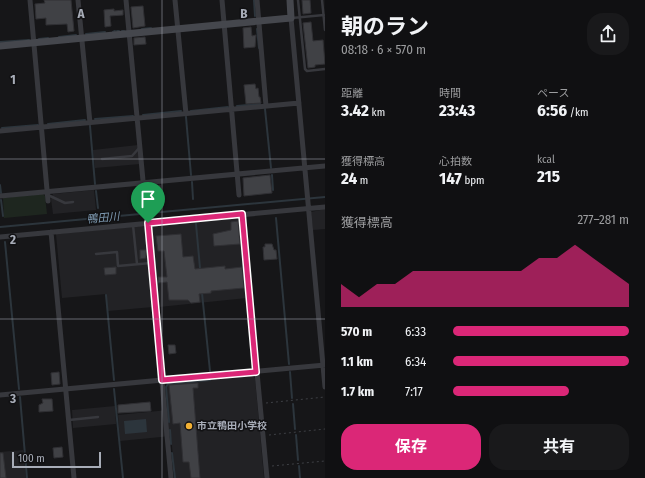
<!DOCTYPE html>
<html lang="ja">
<head>
<meta charset="utf-8">
<style>
	body { margin:0; font-family:"Fira Sans Condensed","Noto Sans JP",sans-serif; background:#19191b; color:#f1f3f6; height:100vh; display:flex; flex-direction:column; font-size:15px; white-space:nowrap }
	* { box-sizing:border-box; margin:0 }
	p { font-size:13px; color:#9c9d9f }
	.icon { flex:none; width:22px; height:22px; fill:none; stroke:currentColor; stroke-width:2; stroke-linecap:round; stroke-linejoin:round }
	.map { position:relative; flex:1; overflow:hidden }
	.drawer { display:flex; flex-direction:column; background:#101012; width:320px }
	.drawer>* { flex:none }
	.scale { position:absolute; left:12px; bottom:10px; width:89px; box-sizing:border-box; padding-left:4px; border:2px solid #a8adb8; border-top:0; font-size:11px; line-height:14px; white-space:nowrap; color:#a8adb8; -webkit-text-stroke:3px #111113; paint-order:stroke }
	.pin { position:absolute; display:grid; place-items:center; width:34px; height:34px; color:#fff; margin:-41px -17px; border-radius:50% 50% 50% 0; rotate:-45deg; box-shadow:0 0 4px #0007 }
	.pin .icon { rotate:45deg }
	.round { display:grid; place-items:center; flex:none; width:42px; height:42px; border-radius:16px; background:#19191b }
	.headline { display:flex; align-items:center; justify-content:space-between; height:68px; padding:0 16px }
	h1 { font-size:22px; font-weight:700; line-height:30px }
	.stats { display:grid; grid-template-columns:repeat(3,1fr); gap:6px; height:68px; padding:4px 16px }
	.stats div { display:grid; align-content:center }
	.stats b { font-size:17px; font-weight:700 }
	.stats small { font-size:11px; font-weight:400 }
	.stats p { font-size:11px }
	.chart { height:112px; padding:8px 16px }
	.chart p { display:flex; justify-content:space-between }
	.chart svg { width:100%; height:72px; margin-top:4px; fill:#db2777; opacity:.7 }
	.button { display:flex; gap:8px; margin-top:auto; padding:8px 16px }
	.button a { flex:1; height:46px; border-radius:16px; background:#db2777; color:#fff; font-size:16px; font-weight:700; line-height:46px; text-align:center }
	.button a+a { background:#19191b; color:#f1f3f6 }
	ul { padding:0 16px; list-style:none; font-size:13px }
	li { display:grid; grid-template-columns:64px 48px 1fr; align-items:center; height:30px }
	li i { height:10px; border-radius:5px; background:#db2777 }
	main { display:flex; flex:1; min-height:0 }
	.map>svg:first-child { display:block }
	.built { fill:#222225 }
	.green { fill:#1e261f }
	.water { fill:#2c353c }
	.lines { fill:none; stroke-linecap:round; stroke-linejoin:round }
	.stream { stroke:#2c353c; stroke-width:2 }
	.building { fill:#404145; stroke:#303034 }
	.path { stroke:#3d3f44; stroke-width:1; stroke-dasharray:2 3; stroke-linecap:butt }
	.lane { stroke:#37383d; stroke-width:2.5 }
	.street { stroke:#37383d; stroke-width:5 }
	.secondary { stroke:#45474d; stroke-width:7 }
	.route-casing { stroke:#fff; stroke-width:8 }
	.route { stroke:#db2777; stroke-width:5 }
	.grid { fill:none; stroke:#a8adb8; stroke-width:1; stroke-opacity:0.55 }
	.poi-dot { fill:#f2b134; stroke:#111113; stroke-width:1.5 }
	.labels { text-anchor:middle; dominant-baseline:central; stroke-width:3; stroke-linejoin:round; paint-order:stroke }
	.poi-label { font-size:10px; font-weight:bold; fill:#a8adb8; stroke:#111113; text-anchor:start }
	.water-label { font-size:11px; font-style:italic; fill:#7f9bb3; stroke:#111113 }
	.grid-label { font-size:13px; text-anchor:middle; font-weight:bold; fill:#a8adb8; stroke:#111113; stroke-width:3; stroke-linejoin:round; paint-order:stroke }
</style>
</head>
<body>
<main>
<div class="map">
<svg width="325" height="478" viewBox="0 0 325 478">
	<rect width="100%" height="100%" fill="#161618"/>
	<path class="built" d="M138 145 140 164 95 168 93 150Z
		M94 190 96 210 53 214 51 199 53 194Z
		M325 209V229L313 230 311 212Z
		M240 218 247 298 159 307 151 226Z
		M142 226 145 228 153 307 108 311 106 294 62 298 56 234Z
		M252 376 255 378 264 478H175L171 436 120 441 118 415 168 410 166 387 169 384Z
		M115 406 116 424 73 428 72 410Z
		M23 450 26 478H0V452Z"/>
	<path class="green" d="M43 194 45 196 47 214 4 218 3 198Z"/>
	<path class="water" d="M146 419 147 432 125 434 124 421Z"/>
	<g class="lines">
		<path class="stream" d="M254 0 255 16
			M142 29 151 28
			M257 29 259 48
			M117 31H119
			M122 31H124
			M113 32 115 31
			M86 34 105 32
			M59 37 76 35
			M39 39 48 38
			M0 42 29 40
			M237 106 260 104
			M265 109 271 168
			M191 111 228 107
			M143 115 181 111
			M186 117 191 175
			M95 119 133 116
			M48 124 85 120
			M90 126 95 184
			M2 128 38 125
			M272 175 273 190
			M192 182 193 199
			M0 185 1 193
			M96 191 98 208
			M1 200 3 216
			M276 218 289 364
			M196 224 200 268
			M0 227 325 197
			M5 242 19 389
			M202 293 210 371
			M106 295 114 380
			M290 372 292 398
			M114 389 123 478
			M20 397 27 478
			M293 404 295 429
			M169 422 166 387 168 384 210 380
			M170 430 171 444
			M296 435 298 460
			M172 453 175 478
			M299 466 300 478"/>
	</g>
	<path class="building" d="M44 0H71L74 31 68 32 67 24 46 25V18L36 19 35 4 45 3Z
		M302 0H310L311 13 303 14Z
		M143 6 145 26 133 28 131 7Z
		M114 9V11L123 10V15L110 16 111 26 105 27 104 10Z
		M311 22 313 41 323 40 325 64 315 65V67L308 68 303 23Z
		M251 27 252 36 256 35 255 47 244 48 243 28Z
		M145 37 146 44 134 45V38Z
		M255 84 256 89 258 88 259 97H260L261 103 246 104 244 85Z
		M270 175 272 193 244 196 243 178Z
		M160 185 164 202 150 203 148 188Z
		M238 221 240 244 214 246 213 234 231 230V222Z
		M181 234 183 257 193 256 195 269 225 266V269L242 267 244 288 211 291V293L199 294 200 302 191 303 188 300H169L167 282 158 283V277H167L164 251H158L156 236Z
		M265 244H272L274 250H276L277 259 264 260 263 247H265Z
		M140 250H146V258L140 259Z
		M116 267V274L105 275 104 268Z
		M168 345H175L176 353 169 354Z
		M59 372 60 384 52 385 51 373Z
		M198 383V388H193L200 478H191L189 462H183L180 423 173 424 169 385Z
		M42 399H52L53 411 39 412V405L43 403Z
		M150 402 151 411 118 413V405Z
		M62 447 63 457 54 458 53 448Z
		M0 453H3L6 478H0Z"/>
	<g class="lines">
		<path class="path" d="M266 403 325 397
			M269 435 325 429
			M272 466 325 461"/>
		<path class="lane" d="M298 0 305 69 307 71 325 69
			M322 0 325 30
			M292 18 324 15
			M102 159 132 156 140 147
			M48 195 65 203 73 202
			M133 225 137 264
			M96 254 117 252 118 266 151 263
			M69 420 98 417"/>
		<path class="street" d="M30 0 48 201
			M78 0 90 123
			M126 0 171 478
			M175 0 186 114
			M222 0 239 195
			M257 0 266 106
			M291 18 325 387
			M0 131 299 103
			M0 196 325 166
			M242 214 267 478
			M51 232 74 478
			M0 237 325 207
			M0 395 325 365"/>
		<path class="secondary" d="M0 46 291 18 290 0"/>
	</g>
	<g class="lines">
		<defs>
			<path id="route" d="M242 214 256 372 162 380 148 223Z"/>
		</defs>
		<use href="#route" class="route-casing"/>
		<use href="#route" class="route"/>
	</g>
	<path class="grid" d="M162 0V478M0 159H325M0 319H325"/>
	<circle class="poi-dot" cx="189" cy="426" r="4"/>
	<g class="labels">
		<g class="poi-label">
			<text x="197" y="426">市立鴨田小学校</text>
		</g>
		<g class="water-label">
			<text transform="translate(103 218) rotate(-5)">鴨田川</text>
		</g>
	</g>
	<g class="grid-label">
		<text x="81" y="18">A</text>
		<text x="244" y="18">B</text>
		<text x="13" y="84">1</text>
		<text x="13" y="244">2</text>
		<text x="13" y="403">3</text>
	</g>
</svg>
<div class="scale">100 m</div>
<div class="pin" style="left:148px;top:223px;background:#1e9e55"><svg class="icon" aria-label="arrive" viewBox="0 0 24 24"><path d="M6 21V4h12l-3 4 3 4H6"/></svg></div>
</div>
<section class="drawer">
<div class="headline"><div><h1>朝のラン</h1><p>08:18 · 6 × 570 m</p></div><a class="round"><svg class="icon" aria-label="share" viewBox="0 0 24 24"><path d="M12 15V3M7 8l5-5 5 5M5 13v7h14v-7"/></svg></a></div>
<div class="stats">
<div><p>距離</p><b>3.42<small> km</small></b></div>
<div><p>時間</p><b>23:43</b></div>
<div><p>ペース</p><b>6:56<small> /km</small></b></div>
</div>
<div class="stats">
<div><p>獲得標高</p><b>24<small> m</small></b></div>
<div><p>心拍数</p><b>147<small> bpm</small></b></div>
<div><p>kcal</p><b>215</b></div>
</div>
<div class="chart"><p><span>獲得標高</span>277–281 m</p>
<svg viewBox="0 0 160 44" preserveAspectRatio="none"><path d="M0 44V30L10 38L20 30L30 30L40 22L50 22L60 22L70 22L80 22L90 22L100 22L110 14L120 14L130 6L140 14L150 22L160 30V44z"/></svg>
</div>
<ul>
<li><b>570 m</b>6:33<i style="width:100%"></i></li>
<li><b>1.1 km</b>6:34<i style="width:100%"></i></li>
<li><b>1.7 km</b>7:17<i style="width:66%"></i></li>
</ul>
<div class="button"><a>保存</a><a>共有</a></div>
</section>
</main>
</body>
</html>
